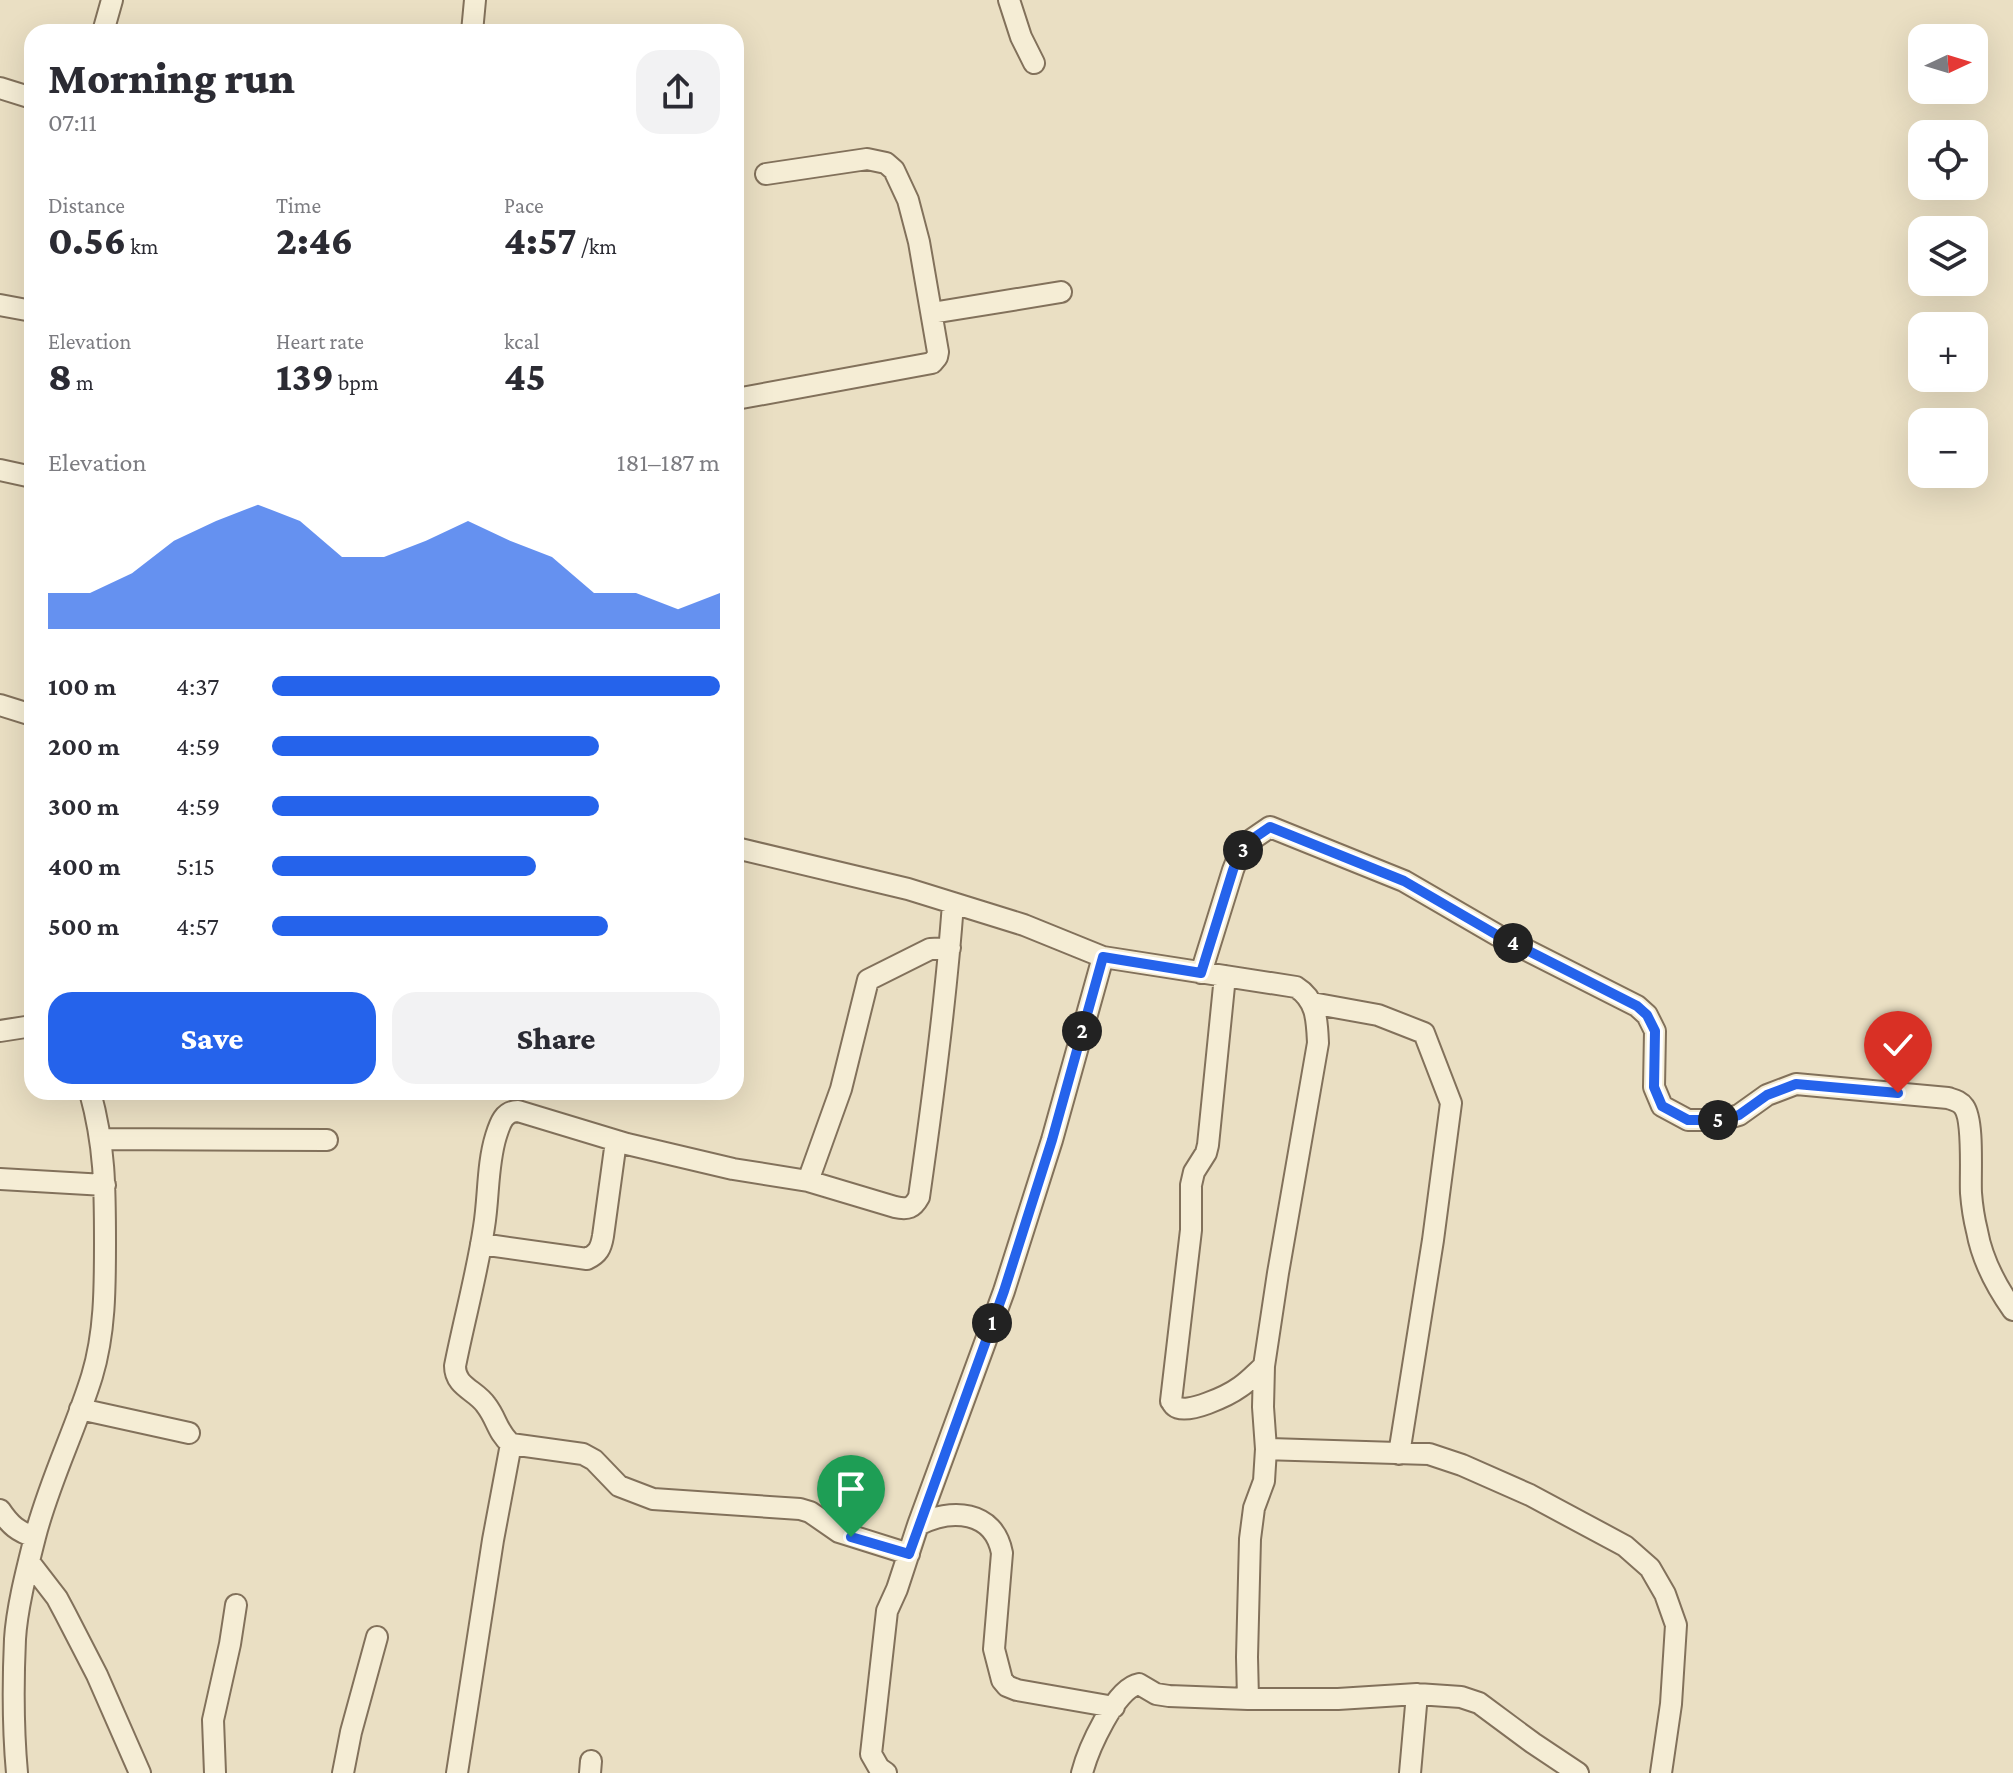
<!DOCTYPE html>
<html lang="en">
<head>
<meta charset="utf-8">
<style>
	body { margin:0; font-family:"Crimson Pro",serif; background:#f2f2f3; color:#2b2b33; height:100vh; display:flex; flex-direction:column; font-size:30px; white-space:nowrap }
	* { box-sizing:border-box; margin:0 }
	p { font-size:26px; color:#7c7c81 }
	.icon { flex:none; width:44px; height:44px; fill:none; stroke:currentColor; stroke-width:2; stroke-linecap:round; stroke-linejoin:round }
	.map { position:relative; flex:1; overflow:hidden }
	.details { position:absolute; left:24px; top:24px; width:720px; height:1076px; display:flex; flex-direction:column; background:#fff; border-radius:24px; box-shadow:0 8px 32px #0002 }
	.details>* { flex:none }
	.needle { width:52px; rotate:86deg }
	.controls { position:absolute; left:1908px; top:24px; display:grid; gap:16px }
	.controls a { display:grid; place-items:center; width:80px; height:80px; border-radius:16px; background:#fff; box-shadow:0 8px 32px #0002; font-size:40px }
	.pin { position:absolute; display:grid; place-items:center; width:68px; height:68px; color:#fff; margin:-82px -34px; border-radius:50% 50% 50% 0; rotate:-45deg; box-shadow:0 0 8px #0007 }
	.pin .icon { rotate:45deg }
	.km { position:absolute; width:40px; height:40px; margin:-20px; border-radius:50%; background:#222; color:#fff; font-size:22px; line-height:40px; text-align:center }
	.round { display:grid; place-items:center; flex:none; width:84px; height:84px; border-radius:24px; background:#f2f2f3 }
	.headline { display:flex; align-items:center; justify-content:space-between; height:136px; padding:0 24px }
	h1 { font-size:44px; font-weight:800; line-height:60px }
	.figures { display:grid; grid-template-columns:repeat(3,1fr); gap:12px; height:136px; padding:8px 24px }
	.figures div { display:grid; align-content:center }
	.figures b { font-size:40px; font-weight:800 }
	.figures small { font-size:22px; font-weight:400 }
	.figures p { font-size:22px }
	.chart { height:224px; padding:16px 24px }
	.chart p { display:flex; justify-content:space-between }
	.chart svg { width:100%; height:144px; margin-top:8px; fill:#2563eb; opacity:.7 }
	.primary-button { display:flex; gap:16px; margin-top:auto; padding:16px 24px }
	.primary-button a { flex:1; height:92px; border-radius:24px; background:#2563eb; color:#fff; font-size:32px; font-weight:800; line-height:92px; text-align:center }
	.primary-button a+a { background:#f2f2f3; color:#2b2b33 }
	ul { padding:0 24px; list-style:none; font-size:26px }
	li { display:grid; grid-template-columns:128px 96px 1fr; align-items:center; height:60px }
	li i { height:20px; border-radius:10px; background:#2563eb }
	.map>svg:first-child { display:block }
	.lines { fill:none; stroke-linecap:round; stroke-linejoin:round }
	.minor-casing { stroke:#82715b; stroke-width:24 }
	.minor { stroke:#f5edd5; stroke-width:20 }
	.route-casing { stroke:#fff; stroke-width:16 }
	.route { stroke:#2563eb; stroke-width:10 }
</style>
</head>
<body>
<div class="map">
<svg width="2013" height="1773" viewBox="0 0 2013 1773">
	<rect width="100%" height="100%" fill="#eadfc3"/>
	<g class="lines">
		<defs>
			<path id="minor" d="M1009 0 1021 37 1034 63
				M103 32 112 0
				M472 32 475 0
				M0 88 32 98
				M0 305 32 311
				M932 313 1061 292
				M736 399 932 363 937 357 938 352 919 242 908 200 894 170 886 163 867 159 766 174
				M0 470 32 477
				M0 705 32 715
				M736 848 908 889 1024 925 1103 957 1052 1140 1004 1291 918 1525 897 1589 887 1611 871 1754 879 1768 886 1773
				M1103 957 1296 987C1317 1000 1317 1021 1318 1043L1278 1273 1264 1366 1263 1407 1266 1449
				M1201 973 1233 870 1240 852 1251 840 1270 827 1404 881 1497 935 1637 1006 1647 1015 1655 1031 1654 1087 1662 1106 1688 1120H1722L1739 1115 1767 1095 1796 1084 1948 1098C1954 1100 1960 1101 1964 1107 1974 1121 1970 1174 1971 1193 1972 1206 1974 1219 1977 1231 1982 1259 1996 1286 2013 1310
				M1225 976 1208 1145 1206 1153 1194 1172 1191 1185V1230L1171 1401C1172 1402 1173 1405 1175 1406 1186 1416 1229 1395 1240 1387 1249 1381 1256 1373 1264 1366
				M1312 1003 1378 1015 1424 1033 1451 1103 1433 1240 1399 1454
				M0 1031 32 1026
				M101 1139 327 1140
				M0 1179 105 1185
				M808 1181 895 1207C908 1210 913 1208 919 1197 933 1099 946 1001 953 903
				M481 1244 587 1259C598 1254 601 1248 603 1236L616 1141
				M80 1409 189 1433
				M511 1444 583 1454 594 1460 619 1486 653 1499 800 1509 810 1512 839 1532 909 1554
				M0 1510C10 1525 18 1532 35 1537
				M918 1525C951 1508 994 1510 1002 1553L994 1649 1002 1680 1007 1686 1017 1690 1114 1707
				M30 1563 57 1598 65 1613 97 1675 140 1773
				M17 1773C13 1729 13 1683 15 1639 17 1607 27 1569 35 1537 49 1482 75 1431 92 1376 105 1333 105 1288 105 1243 105 1188 105 1146 90 1092
				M215 1773 213 1720 230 1644 236 1605
				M343 1773 351 1732 377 1637
				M457 1773 493 1540 511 1444C497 1432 497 1419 486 1405 476 1390 455 1387 455 1366 464 1320 477 1274 484 1227 489 1197 487 1165 496 1136 500 1123 504 1111 518 1111L627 1144 733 1169 808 1181 841 1089 868 980 930 949 950 948
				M590 1773 591 1761
				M1082 1773C1088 1750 1115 1688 1139 1684L1156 1694 1169 1696 1248 1699
				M1410 1773 1417 1694
				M1578 1773 1533 1743 1479 1703 1461 1697 1417 1694 1338 1699H1248L1247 1657 1250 1539 1254 1508 1264 1481 1266 1449 1429 1454 1462 1465 1530 1495 1625 1546 1650 1568 1665 1594 1676 1625 1671 1704 1661 1773"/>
		</defs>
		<use href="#minor" class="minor-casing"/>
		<use href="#minor" class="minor"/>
	</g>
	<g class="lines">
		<defs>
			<path id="route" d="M851 1537 909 1554 1004 1291 1052 1140 1103 957 1201 973 1233 870 1240 852 1251 840 1270 827 1404 881 1497 935 1637 1006 1647 1015 1655 1031 1654 1087 1662 1106 1688 1120H1722L1739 1115 1767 1095 1796 1084 1898 1093"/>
		</defs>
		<use href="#route" class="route-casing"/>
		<use href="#route" class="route"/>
	</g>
</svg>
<div class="controls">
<a><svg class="needle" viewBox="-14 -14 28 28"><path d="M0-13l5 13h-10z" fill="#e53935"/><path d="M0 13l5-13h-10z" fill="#7c7c81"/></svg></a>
<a><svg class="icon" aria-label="locate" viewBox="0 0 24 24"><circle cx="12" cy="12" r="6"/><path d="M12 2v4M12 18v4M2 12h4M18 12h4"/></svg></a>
<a><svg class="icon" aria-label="layers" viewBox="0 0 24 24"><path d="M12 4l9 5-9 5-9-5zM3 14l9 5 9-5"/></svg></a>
<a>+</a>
<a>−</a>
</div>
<div class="pin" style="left:851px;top:1537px;background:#1e9e55"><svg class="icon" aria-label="arrive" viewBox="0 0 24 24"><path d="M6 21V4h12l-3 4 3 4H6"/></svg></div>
<div class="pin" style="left:1898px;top:1093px;background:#d93025"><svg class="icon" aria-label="check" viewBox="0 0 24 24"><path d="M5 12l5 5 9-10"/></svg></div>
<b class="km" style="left:992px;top:1323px">1</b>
<b class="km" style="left:1082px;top:1031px">2</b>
<b class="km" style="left:1243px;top:850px">3</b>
<b class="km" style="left:1513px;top:943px">4</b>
<b class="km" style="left:1718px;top:1120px">5</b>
<section class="details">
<div class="headline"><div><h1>Morning run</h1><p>07:11</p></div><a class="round"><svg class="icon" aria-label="share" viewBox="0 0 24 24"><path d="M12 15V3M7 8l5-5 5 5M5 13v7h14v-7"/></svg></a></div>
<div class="figures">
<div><p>Distance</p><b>0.56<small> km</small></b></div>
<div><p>Time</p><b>2:46</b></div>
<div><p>Pace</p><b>4:57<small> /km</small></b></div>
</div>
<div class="figures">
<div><p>Elevation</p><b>8<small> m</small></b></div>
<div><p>Heart rate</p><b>139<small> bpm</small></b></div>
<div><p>kcal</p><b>45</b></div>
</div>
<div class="chart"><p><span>Elevation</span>181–187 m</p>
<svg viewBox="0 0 160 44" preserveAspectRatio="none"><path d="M0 44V33L10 33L20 27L30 17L40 11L50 6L60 11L70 22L80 22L90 17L100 11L110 17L120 22L130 33L140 33L150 38L160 33V44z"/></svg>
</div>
<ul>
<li><b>100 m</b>4:37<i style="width:100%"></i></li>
<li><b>200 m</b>4:59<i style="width:73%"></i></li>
<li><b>300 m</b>4:59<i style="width:73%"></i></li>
<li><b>400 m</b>5:15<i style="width:59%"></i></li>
<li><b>500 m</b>4:57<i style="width:75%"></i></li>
</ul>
<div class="primary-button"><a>Save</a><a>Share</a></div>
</section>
</div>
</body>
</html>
